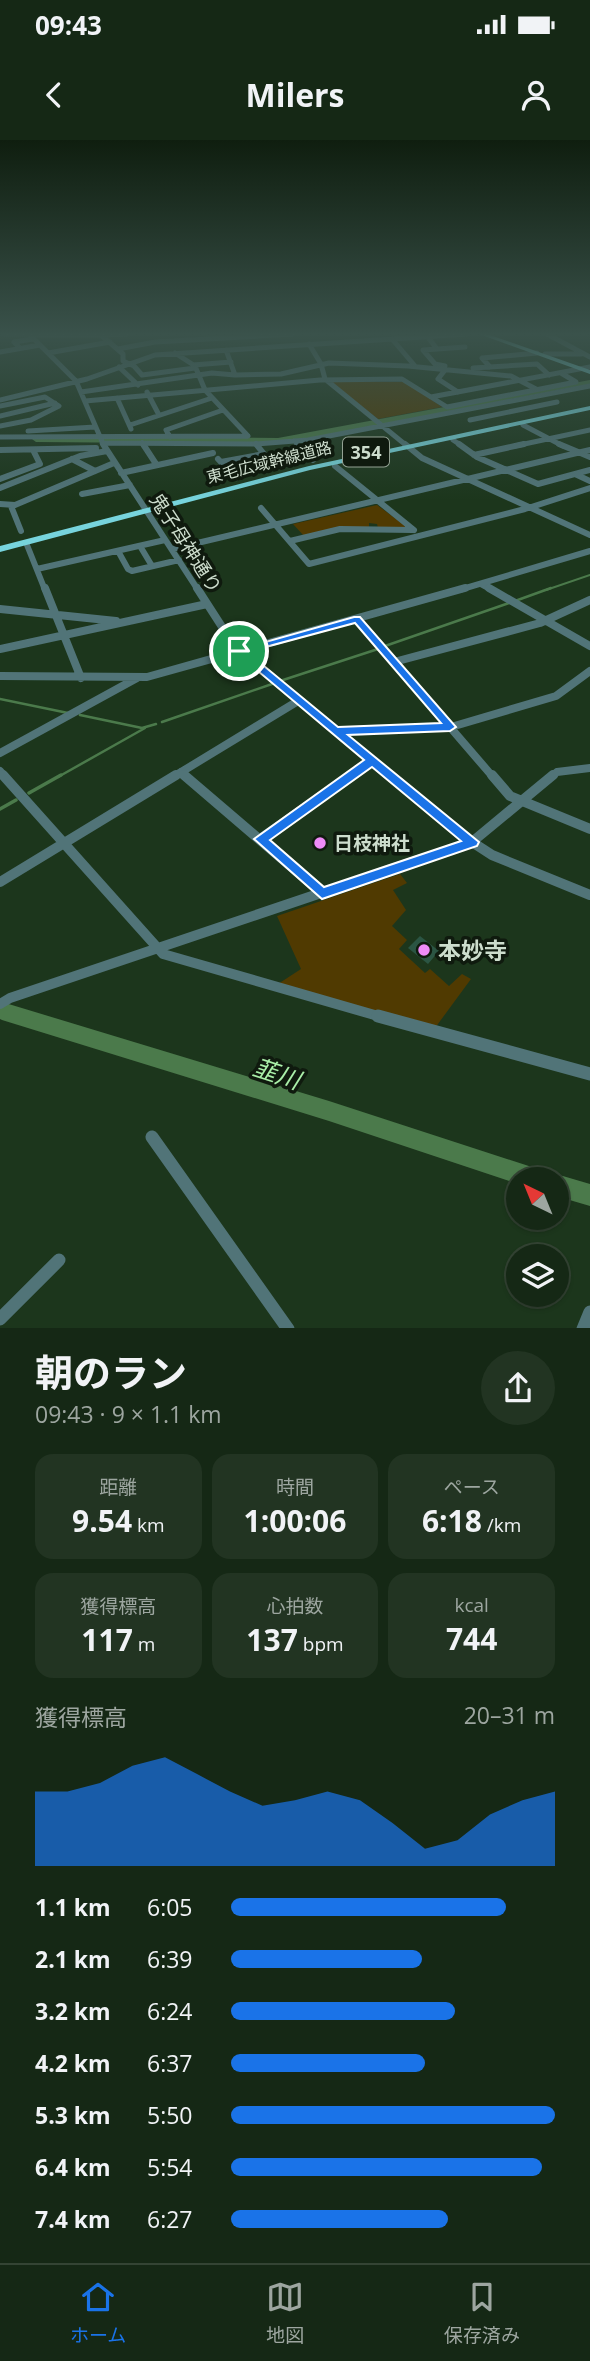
<!DOCTYPE html>
<html lang="ja">
<head>
<meta charset="utf-8">
<style>
	body { margin:0; font-family:"Open Sans","Noto Sans JP",sans-serif; background:#223422; color:#f1f3f6; height:100vh; display:flex; flex-direction:column; font-size:26px; white-space:nowrap }
	* { box-sizing:border-box; margin:0 }
	p { font-size:23px; color:#9da6a0 }
	.icon { flex:none; width:38px; height:38px; fill:none; stroke:currentColor; stroke-width:2; stroke-linecap:round; stroke-linejoin:round }
	.map { position:relative; height:1188px; overflow:hidden }
	.side { display:flex; flex-direction:column; background:#152815; flex:1 }
	.side>* { flex:none }
	.needle { width:46px; rotate:317deg }
	.buttons { position:absolute; left:506px; top:1027px; display:grid; gap:14px }
	.buttons a { display:grid; place-items:center; width:63px; height:63px; border-radius:50%; background:#152815; box-shadow:0 2px 5px #0004,0 0 0 2px #344434; font-size:35px }
	.pin { position:absolute; display:grid; place-items:center; width:60px; height:60px; color:#fff; margin:-30px; border:4px solid #fff; border-radius:50%; box-shadow:0 2px 7px #0007 }
	.round { display:grid; place-items:center; flex:none; width:74px; height:74px; border-radius:37px; background:#223422 }
	.overview { display:flex; align-items:center; justify-content:space-between; height:119px; padding:0 35px }
	h1 { font-size:38px; font-weight:700; line-height:52px }
	.figures { display:grid; grid-template-columns:repeat(3,1fr); gap:10px; height:119px; padding:7px 35px }
	.figures div { display:grid; align-content:center; border-radius:18px; background:#223422; text-align:center }
	.figures b { font-size:30px; font-weight:700 }
	.figures small { font-size:19px; font-weight:400 }
	.figures p { font-size:19px }
	.chart { height:196px; padding:14px 35px }
	.chart p { display:flex; justify-content:space-between }
	.chart svg { width:100%; height:126px; margin-top:7px; fill:#1a73e8; opacity:.7 }
	ul { padding:0 35px; list-style:none; font-size:23px }
	li { display:grid; grid-template-columns:112px 84px 1fr; align-items:center; height:52px }
	li i { height:18px; border-radius:9px; background:#1a73e8 }
	.status { display:flex; justify-content:space-between; align-items:center; height:49px; padding:0 35px; background:#152815; direction:ltr }
	.status svg { height:19px; fill:currentColor }
	header { display:flex; justify-content:space-between; align-items:center; height:91px; padding:0 35px; background:#152815; font-size:32px; font-weight:700 }
	.menu { display:flex; justify-content:space-around; align-items:center; height:98px; border-top:2px solid #344434; background:#152815; font-size:19px; color:#9da6a0 }
	.menu a { display:grid; justify-items:center; gap:4px }
	.menu .active { color:#1a73e8 }
	.map>svg:first-child { display:block }
	.green { fill:#503a01 }
	.lines { fill:none; stroke-linecap:round; stroke-linejoin:round }
	.stream-far2 { stroke:#4b7a4b; stroke-width:2 }
	.stream-far1 { stroke:#4b7a4b; stroke-width:2.5 }
	.stream { stroke:#4b7a4b; stroke-width:3.5 }
	.river { fill:#4b7a4b; fill-rule:evenodd }
	.building { fill:#2b5543 }
	.minor-far4 { stroke:#517478; stroke-width:5 }
	.minor-far3 { stroke:#517478; stroke-width:6 }
	.minor-far2 { stroke:#517478; stroke-width:8 }
	.minor-far1 { stroke:#517478; stroke-width:10 }
	.minor { stroke:#517478; stroke-width:13 }
	.highway { fill:#77d4dd; fill-rule:evenodd }
	.route { fill:#1a73e8; stroke:#fff; stroke-width:2; fill-rule:evenodd }
	.poi-dot { fill:#ee8bf7; stroke:#0f1a0e; stroke-width:2.5 }
	.labels { text-anchor:middle; dominant-baseline:central; stroke-width:7; stroke-linejoin:round; paint-order:stroke }
	.far-street-label { font-size:16px; fill:#cdddcd; stroke:#0f1a0e }
	.shield { fill:#0f1a0e; stroke:#94a294; stroke-width:2 }
	.shield-label { font-size:18px; font-weight:bold; fill:#cdddcd }
	.street-label { font-size:19px; fill:#cdddcd; stroke:#0f1a0e }
	.poi-label { font-size:19px; font-weight:bold; fill:#cdddcd; stroke:#0f1a0e; text-anchor:start }
	.near-poi-label { font-size:23px; font-weight:bold; fill:#cdddcd; stroke:#0f1a0e; text-anchor:start }
	.near-water-label { font-size:24px; font-style:italic; fill:#aaf0a9; stroke:#0f1a0e }
</style>
</head>
<body>
<div class="status"><b>09:43</b><svg viewBox="0 0 49 12"><path d="M0 12V9h3v3zM5 12V6h3v6zM10 12V3h3v9zM15 12V0h3v12zM26 1h20v11H26zM47 4h2v5h-2z"/></svg></div>
<header><svg class="icon" aria-label="back" viewBox="0 0 24 24"><path d="M15 5l-7 7 7 7"/></svg>Milers<svg class="icon" aria-label="person" viewBox="0 0 24 24"><circle cx="12" cy="8" r="4"/><path d="M4 21q1-7 8-7t8 7"/></svg></header>
<div class="map">
<svg width="590" height="1189" viewBox="0 0 590 1189">
	<rect width="100%" height="100%" fill="#1c361c"/>
	<path class="green" d="M330 241 405 242 442 267 378 279Z
		M377 365 407 387 378 388 377 384 369 383V388L304 396 293 384Z
		M400 734 407 743 393 750 406 770 392 786 407 800 399 809 425 833 430 829 449 846 462 834 471 839 435 888 278 844 301 829 277 776Z"/>
	<g class="lines">
		<path class="stream-far2" d="M546 450 590 435"/>
		<path class="stream-far1" d="M515 461 551 448
			M385 506 509 463
			M280 541 378 509
			M0 559 68 573
			M80 575 142 588 156 584
			M162 582 272 544
			M58 637 145 588"/>
		<path class="stream" d="M29 653 61 635
			M0 669 16 660"/>
		<path class="river" d="M590 240V244L278 304 36 302 32 299 36 296 278 298Z
			M2 862 329 961 538 1029 546 1032 548 1038 556 1034 590 1044V1066L556 1056V1040H518V1044L329 981 2 880 0 879V863Z"/>
	</g>
	<path class="building" d="M420 796 439 811 428 824 408 808Z"/>
	<g class="lines">
		<path class="minor-far4" d="M4 194H29
			M29 194 76 241 104 306
			M547 194 590 217
			M30 195H101L123 214V221L134 226 142 235 195 228
			M101 195 127 194
			M427 196 437 209 423 210 435 224 445 226
			M392 199 415 226
			M309 204 321 224 325 239 407 306
			M20 208 14 202 33 199
			M118 209 155 202 293 194
			M437 209 465 207
			M0 212 40 205
			M48 213 110 202
			M175 213 195 226 205 250 248 296
			M545 214H581
			M193 225 231 222
			M119 227 138 245
			M490 227 482 218 537 213
			M473 228 537 224 549 235
			M445 230 438 239 458 252
			M235 235 281 234 329 223 408 226 511 236 536 249
			M81 252 212 233 235 235 226 210
			M147 252 159 275
			M431 257 590 227
			M117 258 131 289
			M0 260 87 239 155 215 467 194
			M85 261 320 240 402 239 447 267 576 242 561 233
			M0 266 45 257 59 266 31 280 0 286
			M0 276 55 263
			M470 280 557 262
			M130 285 212 258
			M523 285 563 306
			M28 291 95 287
			M0 297 248 296
			M170 297 166 290 223 270
			M453 300 462 306
			M294 301 299 306
			M102 303 256 304 308 300 590 246
			M142 303 144 306
			M256 304 258 306
			M515 306 590 290"/>
		<path class="minor-far3" d="M103 304 198 450
			M143 304 156 324
			M297 304 313 320
			M405 304 422 318 590 395
			M459 304 477 317 538 344 590 330
			M559 304 590 317
			M0 310 96 308
			M474 315 524 304
			M72 319 95 331
			M218 319 236 338
			M221 322 264 314 256 304
			M335 326 414 390
			M121 333 213 313
			M575 334 590 341
			M0 339 40 324 33 310
			M0 348 80 316 107 311
			M82 354 130 345
			M0 364 15 365 114 323
			M11 366 21 391
			M261 368 309 424 525 369 590 348
			M290 401 340 389 413 390
			M27 405 45 450
			M140 406 152 426
			M172 409 590 310
			M118 411 128 429 132 431 179 420
			M37 429 165 400
			M481 444 492 450
			M459 450 590 411"/>
		<path class="minor-far2" d="M45 448 81 538
			M197 448 235 507 393 637
			M489 448 590 506
			M0 469 116 481
			M357 479 493 637
			M0 509 207 464
			M394 522 540 483 590 460
			M0 536 147 537 465 448
			M336 591 451 587 556 556 590 531
			M0 613 137 538
			M0 631 5 637
			M181 632 186 637
			M173 637 298 561
			M350 637 372 621
			M551 637 557 632 590 628"/>
		<path class="minor-far1" d="M3 635 163 814 385 878
			M184 635 322 753
			M390 635 472 702 492 715 590 755
			M492 635 510 656 590 689
			M260 699 352 635
			M0 742 176 635
			M0 864 10 858 472 702 553 635"/>
		<path class="minor" d="M378 876 590 934
			M152 997 288 1189
			M0 1179 59 1120
			M583 1189 590 1172"/>
		<path class="highway" d="M479 194H487L590 230V234Z
			M590 266V270L310 330 0 412V406L309 326Z"/>
	</g>
	<linearGradient id="sky" x2="0" y2="1"><stop stop-color="#0f1e0f"/><stop offset="0.54" stop-color="#3a524b"/><stop offset="1" stop-color="#3a524b" stop-opacity="0"/></linearGradient>
	<rect width="590" height="360" fill="url(#sky)"/>
	<path class="route" d="M354 477H360L456 587 450 591 348 595 479 702 477 706 322 759 254 699 364 620 234 511ZM355 483 441 583 338 587 247 512ZM372 627 461 701 324 747 270 700Z"/>
	<g class="poi-dot">
		<circle cx="320" cy="703" r="7"/>
		<circle cx="424" cy="810" r="7"/>
	</g>
	<g class="labels">
		<g class="far-street-label">
			<text transform="translate(269 322) rotate(-14)">東毛広域幹線道路</text>
		</g>
		<rect class="shield" x="343" y="297.5" width="46" height="29" rx="5"/>
		<g class="shield-label">
			<text x="366" y="312">354</text>
		</g>
		<g class="street-label">
			<text transform="translate(186 403) rotate(57)">鬼子母神通り</text>
		</g>
		<g class="poi-label">
			<text x="334" y="703">日枝神社</text>
		</g>
		<g class="near-poi-label">
			<text x="438" y="810">本妙寺</text>
		</g>
		<g class="near-water-label">
			<text transform="translate(277 933) rotate(18)">韮川</text>
		</g>
	</g>
</svg>
<div class="buttons">
<a><svg class="needle" viewBox="-14 -14 28 28"><path d="M0-13l5 13h-10z" fill="#e53935"/><path d="M0 13l5-13h-10z" fill="#9da6a0"/></svg></a>
<a><svg class="icon" aria-label="layers" viewBox="0 0 24 24"><path d="M12 4l9 5-9 5-9-5zM3 14l9 5 9-5"/></svg></a>
</div>
<div class="pin" style="left:239px;top:511px;background:#1e9e55"><svg class="icon" aria-label="arrive" viewBox="0 0 24 24"><path d="M6 21V4h12l-3 4 3 4H6"/></svg></div>
</div>
<section class="side">
<div class="overview"><div><h1>朝のラン</h1><p>09:43 · 9 × 1.1 km</p></div><a class="round"><svg class="icon" aria-label="share" viewBox="0 0 24 24"><path d="M12 15V3M7 8l5-5 5 5M5 13v7h14v-7"/></svg></a></div>
<div class="figures">
<div><p>距離</p><b>9.54<small> km</small></b></div>
<div><p>時間</p><b>1:00:06</b></div>
<div><p>ペース</p><b>6:18<small> /km</small></b></div>
</div>
<div class="figures">
<div><p>獲得標高</p><b>117<small> m</small></b></div>
<div><p>心拍数</p><b>137<small> bpm</small></b></div>
<div><p>kcal</p><b>744</b></div>
</div>
<div class="chart"><p><span>獲得標高</span>20–31 m</p>
<svg viewBox="0 0 160 44" preserveAspectRatio="none"><path d="M0 44V18L10 18L20 15L30 9L40 6L50 12L60 18L70 23L80 21L90 18L100 21L110 29L120 38L130 35L140 26L150 21L160 18V44z"/></svg>
</div>
<ul>
<li><b>1.1 km</b>6:05<i style="width:85%"></i></li>
<li><b>2.1 km</b>6:39<i style="width:59%"></i></li>
<li><b>3.2 km</b>6:24<i style="width:69%"></i></li>
<li><b>4.2 km</b>6:37<i style="width:60%"></i></li>
<li><b>5.3 km</b>5:50<i style="width:100%"></i></li>
<li><b>6.4 km</b>5:54<i style="width:96%"></i></li>
<li><b>7.4 km</b>6:27<i style="width:67%"></i></li>
</ul>
</section>
<nav class="menu">
<a class="active"><svg class="icon" aria-label="home" viewBox="0 0 24 24"><path d="M3 11l9-7 9 7M6 9v11h12V9"/></svg>ホーム</a>
<a><svg class="icon" aria-label="map" viewBox="0 0 24 24"><path d="M3 6l6-2 6 2 6-2v14l-6 2-6-2-6 2zM9 4v14M15 6v14"/></svg>地図</a>
<a><svg class="icon" aria-label="saved" viewBox="0 0 24 24"><path d="M7 4h10v16l-5-4-5 4z"/></svg>保存済み</a>
</nav>
</body>
</html>
